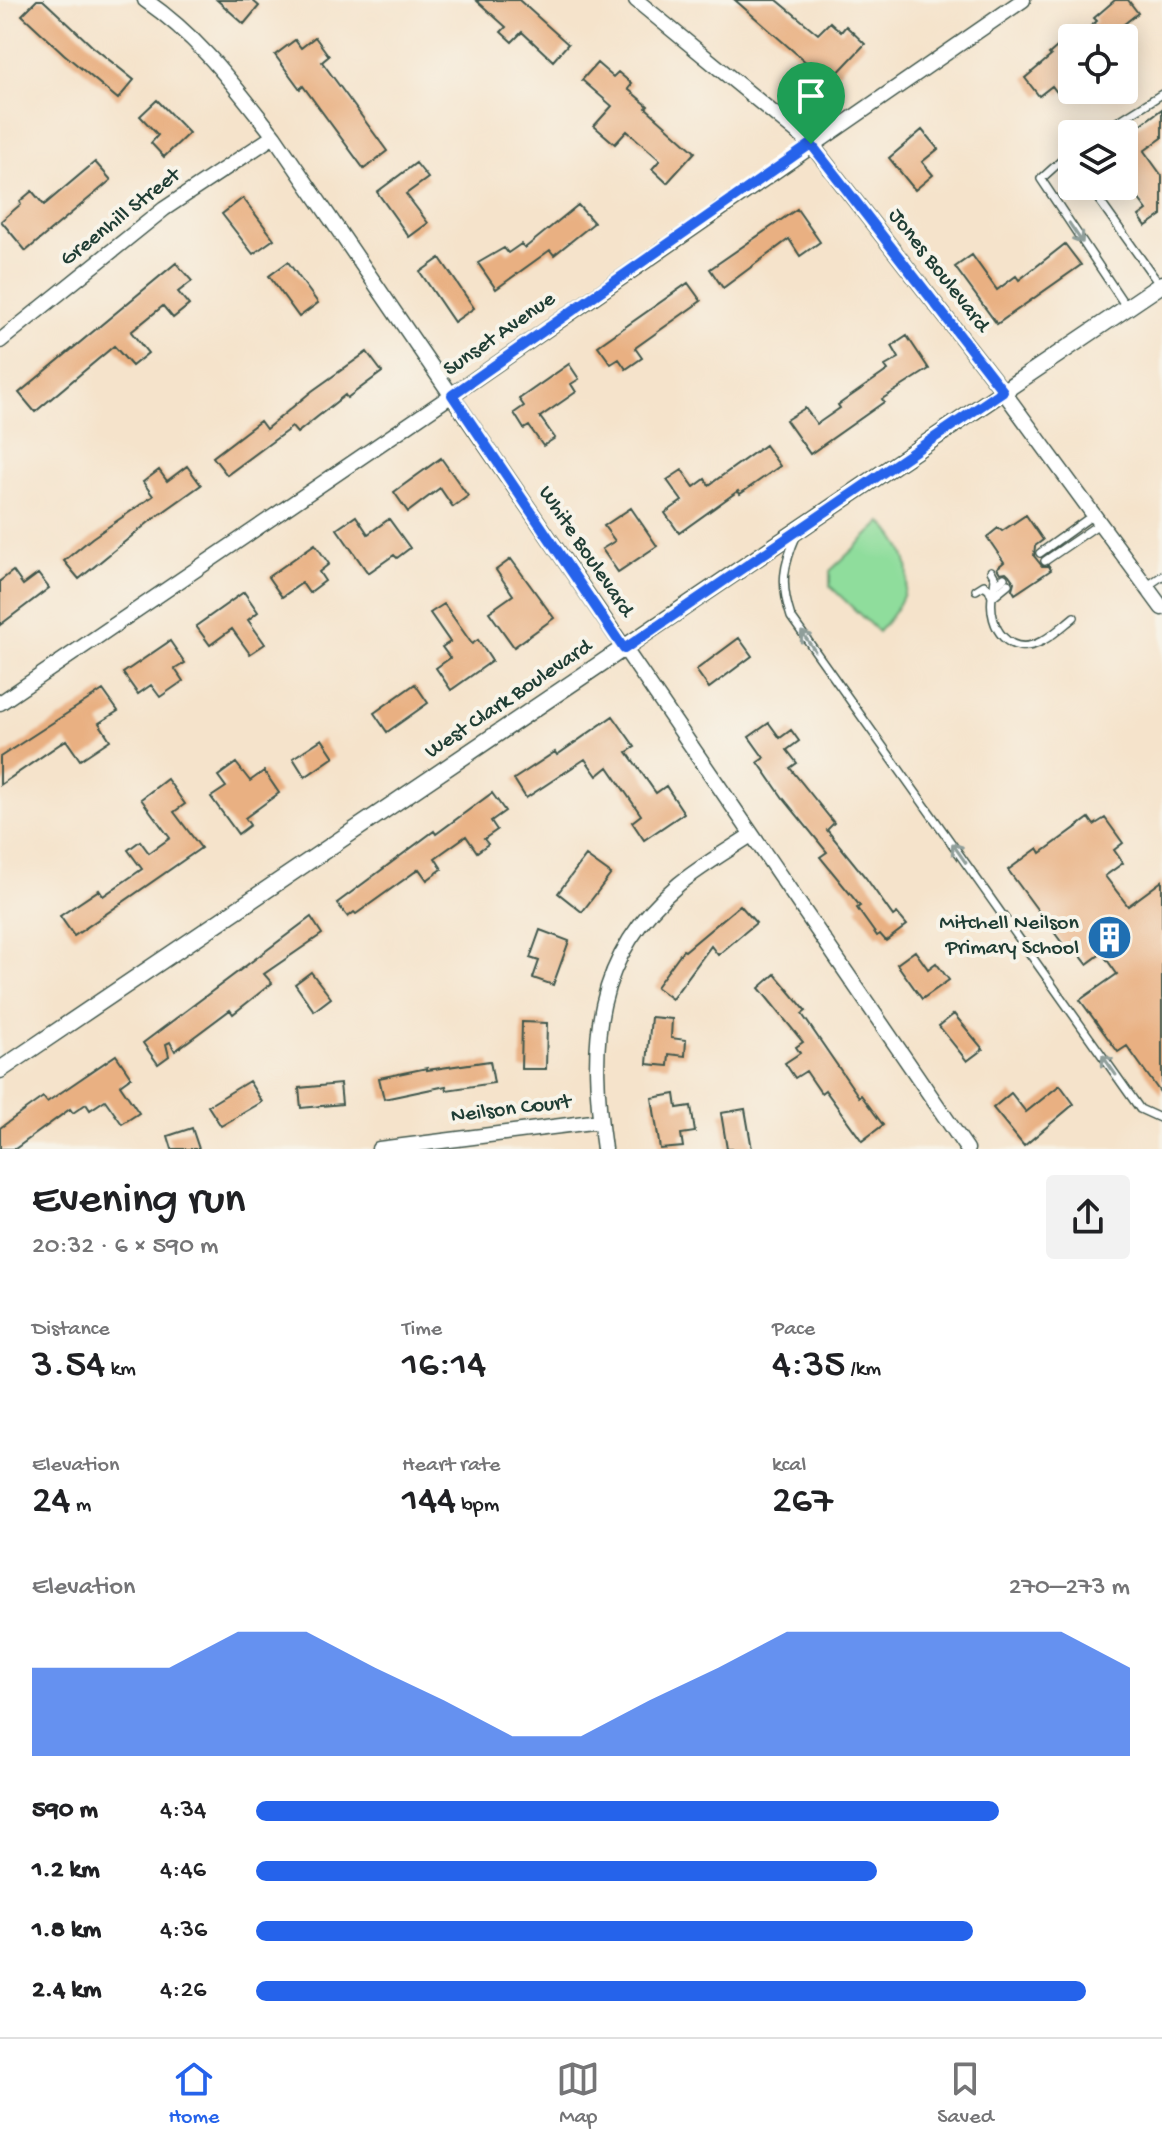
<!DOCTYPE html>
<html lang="en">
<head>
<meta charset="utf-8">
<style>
	body { margin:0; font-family:"Gochi Hand",sans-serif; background:#f2f2f2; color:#202124; height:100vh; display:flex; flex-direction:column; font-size:30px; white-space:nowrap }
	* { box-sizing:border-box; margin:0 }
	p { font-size:26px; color:#757577 }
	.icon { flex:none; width:44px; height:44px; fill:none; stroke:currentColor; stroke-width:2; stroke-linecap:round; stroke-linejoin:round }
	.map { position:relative; height:1149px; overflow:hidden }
	.details { display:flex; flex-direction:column; background:#fff; flex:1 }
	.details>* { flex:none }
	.controls { position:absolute; left:1058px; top:24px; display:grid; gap:16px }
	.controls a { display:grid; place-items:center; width:80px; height:80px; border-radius:8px; background:#fff; box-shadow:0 4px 20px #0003; font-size:40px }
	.pin { position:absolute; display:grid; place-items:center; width:68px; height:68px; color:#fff; margin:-82px -34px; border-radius:50% 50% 50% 0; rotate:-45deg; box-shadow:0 0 8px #0007 }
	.pin .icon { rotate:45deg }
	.round { display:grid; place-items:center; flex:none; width:84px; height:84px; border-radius:8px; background:#f2f2f2 }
	.overview { display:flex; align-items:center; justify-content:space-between; height:136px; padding:0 32px }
	h1 { font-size:44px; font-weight:600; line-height:60px }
	.figures { display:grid; grid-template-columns:repeat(3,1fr); gap:12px; height:136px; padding:8px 32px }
	.figures div { display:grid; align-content:center }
	.figures b { font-size:40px; font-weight:600 }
	.figures small { font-size:22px; font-weight:400 }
	.figures p { font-size:22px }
	.chart { height:224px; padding:16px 32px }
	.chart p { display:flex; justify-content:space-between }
	.chart svg { width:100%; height:144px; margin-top:8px; fill:#2563eb; opacity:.7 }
	ul { padding:0 32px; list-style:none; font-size:26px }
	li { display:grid; grid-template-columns:128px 96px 1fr; align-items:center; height:60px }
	li i { height:20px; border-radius:10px; background:#2563eb }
	.menu { display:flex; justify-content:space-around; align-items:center; height:112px; border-top:2px solid #e0e0e0; background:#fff; font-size:22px; color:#757577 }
	.menu a { display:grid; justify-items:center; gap:4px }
	.menu .active { color:#2563eb }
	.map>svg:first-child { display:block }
	.green { fill:#8fdd9c; stroke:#578d68; stroke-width:2 }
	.building { fill:#e9b082 }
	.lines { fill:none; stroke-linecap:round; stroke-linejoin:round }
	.service-casing { stroke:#3f564b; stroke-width:10 }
	.minor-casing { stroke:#3f564b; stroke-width:17 }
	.tertiary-casing { stroke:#3f564b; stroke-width:19 }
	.service { stroke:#fff; stroke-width:7 }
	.minor { stroke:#fff; stroke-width:14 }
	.tertiary { stroke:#fff; stroke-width:16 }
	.oneway { stroke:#8f9e9a }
	.route-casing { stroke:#fff; stroke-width:16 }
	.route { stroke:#2563eb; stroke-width:10 }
	.labels { text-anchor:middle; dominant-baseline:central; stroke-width:8; stroke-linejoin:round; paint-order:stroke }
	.street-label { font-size:22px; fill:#1f3d34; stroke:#f7f3e8 }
	.poi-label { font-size:22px; fill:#1f3d34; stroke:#f7f3e8; text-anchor:end }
</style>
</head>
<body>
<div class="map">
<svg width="1162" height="1149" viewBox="0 0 1162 1149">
	<rect width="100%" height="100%" fill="#f7f3e8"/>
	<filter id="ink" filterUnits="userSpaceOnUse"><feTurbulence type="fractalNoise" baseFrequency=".0125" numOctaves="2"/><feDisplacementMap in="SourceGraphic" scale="16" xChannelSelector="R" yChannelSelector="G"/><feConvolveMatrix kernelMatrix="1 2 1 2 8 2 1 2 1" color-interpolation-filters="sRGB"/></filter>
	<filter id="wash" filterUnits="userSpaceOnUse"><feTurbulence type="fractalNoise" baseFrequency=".006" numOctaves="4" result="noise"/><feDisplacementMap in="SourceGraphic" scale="32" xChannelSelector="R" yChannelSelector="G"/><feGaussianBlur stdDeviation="1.8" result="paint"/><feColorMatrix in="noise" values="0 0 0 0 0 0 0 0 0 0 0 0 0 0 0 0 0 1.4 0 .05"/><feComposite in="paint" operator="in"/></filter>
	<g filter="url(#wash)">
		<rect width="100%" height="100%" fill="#f5e3cb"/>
		<path class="green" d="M882 522C920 562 914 593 878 632L830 586V571Z"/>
		<g id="blocks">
			<path class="building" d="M37 0H43L92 46 134 80 118 99 64 54 22 15Z
				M217 0H252L259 6 244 24Z
				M476 0H519L568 44 553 61 522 32 512 42 501 32 506 27Z
				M735 0H777L818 34 830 22 841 32 846 26 865 44 831 80 818 68 816 71Z
				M1115 0H1128L1138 13 1123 25 1128 32 1120 38H1076L1097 21 1094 18Z
				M315 37 329 56 322 62 387 151 364 169 303 86 300 89 275 55 295 40 301 48Z
				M1065 40 1072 49V84L1059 95 1052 86 1039 96 1025 78 1051 56 1049 54Z
				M597 63 613 77 618 72 632 84 628 89 648 106 646 108 695 152 667 183 652 169 660 160 627 131 615 144 594 126 612 106 582 80Z
				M157 100 189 133 164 157 151 143 158 135 140 116Z
				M1162 109V138L1144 151 1162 176V215L1146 226 1139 216 1147 210 1124 179V137Z
				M922 130 938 149 922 162 933 175 915 190 889 158Z
				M95 162 111 180 26 251 1 221 21 204 20 201 32 191 44 205Z
				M416 163 428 178 406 194 428 223 409 237 377 192Z
				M243 198 274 239 253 254 222 214Z
				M578 205 594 223 554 255 550 250 496 289 478 263 504 248 508 253 521 244 525 248Z
				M797 209 820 242 800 256 789 239 723 288 710 269Z
				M1065 244 1081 265 997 324 955 267 972 255 997 290 1016 276 1019 280Z
				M440 258 474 308 454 322 420 272Z
				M288 262 318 303 299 317 269 276Z
				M176 263 192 281 178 292 189 305 173 318 163 306 131 332 148 353 132 366 114 346 35 412 19 393Z
				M688 283 701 301 635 348 642 358 626 369 619 359 611 364 598 346Z
				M907 336 929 369 882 399 884 402 810 454 786 420 805 408 817 424 840 408 838 405 888 370 885 366 899 358 892 346Z
				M367 352 382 372 347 398 345 395 297 433 292 427 227 475 213 457 260 421 266 429 312 391Z
				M569 364 579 379 571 384 576 392 540 417 555 438 543 446 529 426 524 429 514 413 524 406 519 399Z
				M765 445 780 466 740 494 738 491 679 533 665 513 682 501 667 480 682 470 694 487 705 479 709 485Z
				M441 458 468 496 453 507 440 488 408 512 394 492Z
				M187 466 201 485 149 522 79 579 64 561 92 538 153 496 143 482 159 470 167 481Z
				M631 508 657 546 618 572 602 549 615 541 604 526Z
				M1026 515 1043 540 1035 546 1034 556 1042 566H1049L1051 570 1015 594 1012 589 1014 582 1009 575 1006 572 1000 573 997 568 1004 562 987 537 998 528 1002 531Z
				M356 516 368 534 389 519 410 548 397 558 394 555 368 573 337 529Z
				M315 544 329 564 319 572 325 581 309 593 302 583 282 597 268 577Z
				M511 559 554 618 514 647 489 612 513 595 496 570Z
				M13 571 23 585 38 574 49 588 0 625V581Z
				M244 592 258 612 248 620 265 644 250 654 232 629 210 645 196 626Z
				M444 604 472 644 478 640 492 661 451 690 436 668 450 658 442 647 450 642 430 613Z
				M739 638 752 656 709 688 696 670Z
				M170 641 185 663 175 669 183 681 160 697 151 685 138 694 123 673Z
				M415 684 428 703 387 732 374 713Z
				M103 690 118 711 99 723 110 740 80 760 66 740 0 785V757Z
				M613 716 635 747 627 752 656 793 666 786 684 813 644 840 632 822 641 815 608 767 597 776 585 759 526 798 514 779 555 752 557 755Z
				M769 723 780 738 791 730 799 741 787 750 797 763 790 768 834 823 827 830 866 878 893 916 897 913 907 925 886 941 880 934 877 936 857 908 860 906 820 857 827 852 783 798 758 762 764 758 749 737Z
				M322 739 334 757 305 777 293 758Z
				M236 763 250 781 264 771 279 793 245 818 250 825 238 834 211 797 226 787 218 776Z
				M167 779 185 804 174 812 201 848 74 936 60 916 99 890 103 896 142 869 128 850 140 841 149 853 170 838 141 799Z
				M492 793 505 811 491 821 497 830 484 839 488 844 477 852 466 836 435 858 442 869 427 880 419 869 356 914 354 912 348 917 337 903 434 831 436 834Z
				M1089 818 1094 825 1105 818 1123 843 1114 850 1123 863 1105 876 1128 906 1162 881V1095L1127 1046 1118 1052 1080 1000 1117 974 1102 953 1087 964 1071 943 1065 947 1008 870 1038 848 1041 853Z
				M586 856 611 874 582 912 558 893Z
				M740 905 756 923 718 955 711 946 672 999 656 987 683 950 685 951Z
				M311 917 322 934 264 974 272 983 233 1014 230 1010 175 1051 170 1042 166 1044 169 1056 158 1064 143 1043Z
				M540 930 569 941 553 985 533 978 539 961 530 958Z
				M915 951 928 969 936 963 949 980 922 999 897 964Z
				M311 972 331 998 314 1011 295 984Z
				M775 974 806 1011 802 1014 859 1097 861 1095 883 1125 862 1141 825 1090 821 1093 806 1071 795 1078 785 1063 800 1053 796 1047 803 1042 759 988Z
				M954 1014 983 1049 967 1061 939 1026Z
				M651 1017 672 1019 671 1038 686 1040 685 1056 669 1054 668 1066 647 1064Z
				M522 1022 547 1023 546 1069H521Z
				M116 1055 131 1077 120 1085 139 1113 122 1124 105 1100 90 1110 86 1104 73 1113 70 1109 15 1149H0V1128L43 1097 47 1102Z
				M490 1061 494 1083 447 1090 446 1086 384 1099 379 1078 427 1068V1070Z
				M249 1081 262 1102 221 1126 208 1106Z
				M340 1084 342 1104 301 1108 299 1088Z
				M1060 1085 1074 1104 1024 1146 993 1108 1011 1093 1026 1112Z
				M675 1094 677 1108 691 1106 695 1132 681 1134 683 1147 660 1149 652 1098Z
				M745 1109 752 1149H727L721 1113Z
				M192 1128 199 1149H172L168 1136Z"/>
		</g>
	</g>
	<g filter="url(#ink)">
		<use href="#blocks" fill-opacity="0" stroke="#3f564b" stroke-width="2"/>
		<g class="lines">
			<defs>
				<path id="service" d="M1098 134 1162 94
					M1072 151 1041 179 1127 308
					M1089 186 1159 284
					M797 534C783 566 780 584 791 617L1140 1109 1162 1119
					M1040 553 1093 515
					M1045 561 1099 524
					M991 571 995 578 994 586
					M1008 584 992 597C988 627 1009 659 1042 641 1054 635 1064 625 1074 617
					M1146 587 1162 576
					M976 590 984 585 989 589 992 597
					M992 595 994 586 1004 578"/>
				<path id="minor" d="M145 0C201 39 232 83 274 136L967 1149
					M636 0 811 144 1003 391 1162 608
					M0 341 164 209 274 136
					M0 703 452 395 1023 0
					M379 1149 600 1121
					M604 1149C589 1044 592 957 679 884 701 866 727 851 751 835"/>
				<path id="tertiary" d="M0 1070 1162 284"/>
			</defs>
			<use href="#service" class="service-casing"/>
			<use href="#minor" class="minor-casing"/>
			<use href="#tertiary" class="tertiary-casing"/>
			<use href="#service" class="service"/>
			<use href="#minor" class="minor"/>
			<use href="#tertiary" class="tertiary"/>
		</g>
		<defs><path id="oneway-shaft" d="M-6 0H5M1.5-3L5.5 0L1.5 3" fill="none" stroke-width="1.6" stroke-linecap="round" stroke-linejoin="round" transform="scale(2)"/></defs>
		<g class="oneway">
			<use href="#oneway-shaft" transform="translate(1076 233) rotate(56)"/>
			<use href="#oneway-shaft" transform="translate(808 641) rotate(-125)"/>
			<use href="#oneway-shaft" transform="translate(959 853) rotate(-125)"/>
			<use href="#oneway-shaft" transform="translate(1109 1065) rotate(-125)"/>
		</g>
	</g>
	<g class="lines" filter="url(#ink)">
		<defs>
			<path id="route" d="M811 144 1003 391 624 649 452 395Z"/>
		</defs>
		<use href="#route" class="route-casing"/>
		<use href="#route" class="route"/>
	</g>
	<defs>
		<symbol id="building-disc" viewBox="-11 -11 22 22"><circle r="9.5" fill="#1f6fb2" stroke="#f7f3e8"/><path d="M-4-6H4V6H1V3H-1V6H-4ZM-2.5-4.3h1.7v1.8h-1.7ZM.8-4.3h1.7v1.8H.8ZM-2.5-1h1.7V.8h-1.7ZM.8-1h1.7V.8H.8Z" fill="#fff"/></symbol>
	</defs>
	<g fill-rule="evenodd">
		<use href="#building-disc" x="1084" y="912" width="51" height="51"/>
	</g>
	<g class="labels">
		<g class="street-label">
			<text transform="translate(121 218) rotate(-38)">Greenhill Street</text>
			<text transform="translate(938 271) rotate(52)">Jones Boulevard</text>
			<text transform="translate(500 335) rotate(-35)">Sunset Avenue</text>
			<text transform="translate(585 552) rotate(56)">White Boulevard</text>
			<text transform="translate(509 700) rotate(-34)">West Clark Boulevard</text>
			<text transform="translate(511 1110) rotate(-7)">Neilson Court</text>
		</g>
		<g class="poi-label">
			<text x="1079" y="924">Mitchell Neilson<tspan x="1079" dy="25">Primary School</tspan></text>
		</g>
	</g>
</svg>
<div class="controls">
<a><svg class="icon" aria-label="locate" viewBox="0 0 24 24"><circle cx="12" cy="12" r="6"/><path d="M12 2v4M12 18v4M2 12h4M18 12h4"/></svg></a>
<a><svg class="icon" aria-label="layers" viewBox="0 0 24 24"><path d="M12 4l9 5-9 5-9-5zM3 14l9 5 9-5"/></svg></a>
</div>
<div class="pin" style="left:811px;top:144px;background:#1e9e55"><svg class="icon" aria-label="arrive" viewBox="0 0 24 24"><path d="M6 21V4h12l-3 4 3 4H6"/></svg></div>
</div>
<section class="details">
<div class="overview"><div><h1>Evening run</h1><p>20:32 · 6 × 590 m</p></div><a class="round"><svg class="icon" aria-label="share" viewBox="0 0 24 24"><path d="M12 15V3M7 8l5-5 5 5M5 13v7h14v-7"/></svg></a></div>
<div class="figures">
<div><p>Distance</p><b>3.54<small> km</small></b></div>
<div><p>Time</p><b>16:14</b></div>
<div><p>Pace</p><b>4:35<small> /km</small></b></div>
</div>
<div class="figures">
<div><p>Elevation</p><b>24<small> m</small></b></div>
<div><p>Heart rate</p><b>144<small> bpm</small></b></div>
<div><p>kcal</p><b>267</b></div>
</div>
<div class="chart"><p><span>Elevation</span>270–273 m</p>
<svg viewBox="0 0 160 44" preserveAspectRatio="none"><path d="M0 44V17L10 17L20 17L30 6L40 6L50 17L60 27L70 38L80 38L90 27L100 17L110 6L120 6L130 6L140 6L150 6L160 17V44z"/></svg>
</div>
<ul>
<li><b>590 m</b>4:34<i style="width:85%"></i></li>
<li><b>1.2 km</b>4:46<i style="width:71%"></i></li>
<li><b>1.8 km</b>4:36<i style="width:82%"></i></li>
<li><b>2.4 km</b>4:26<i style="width:95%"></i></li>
</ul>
</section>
<nav class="menu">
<a class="active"><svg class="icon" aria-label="home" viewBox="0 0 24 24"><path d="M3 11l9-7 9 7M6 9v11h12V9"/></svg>Home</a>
<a><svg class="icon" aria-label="map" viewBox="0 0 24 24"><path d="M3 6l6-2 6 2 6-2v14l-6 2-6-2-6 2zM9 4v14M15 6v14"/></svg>Map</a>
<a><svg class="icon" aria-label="saved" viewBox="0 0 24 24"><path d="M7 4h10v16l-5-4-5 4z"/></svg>Saved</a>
</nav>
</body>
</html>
